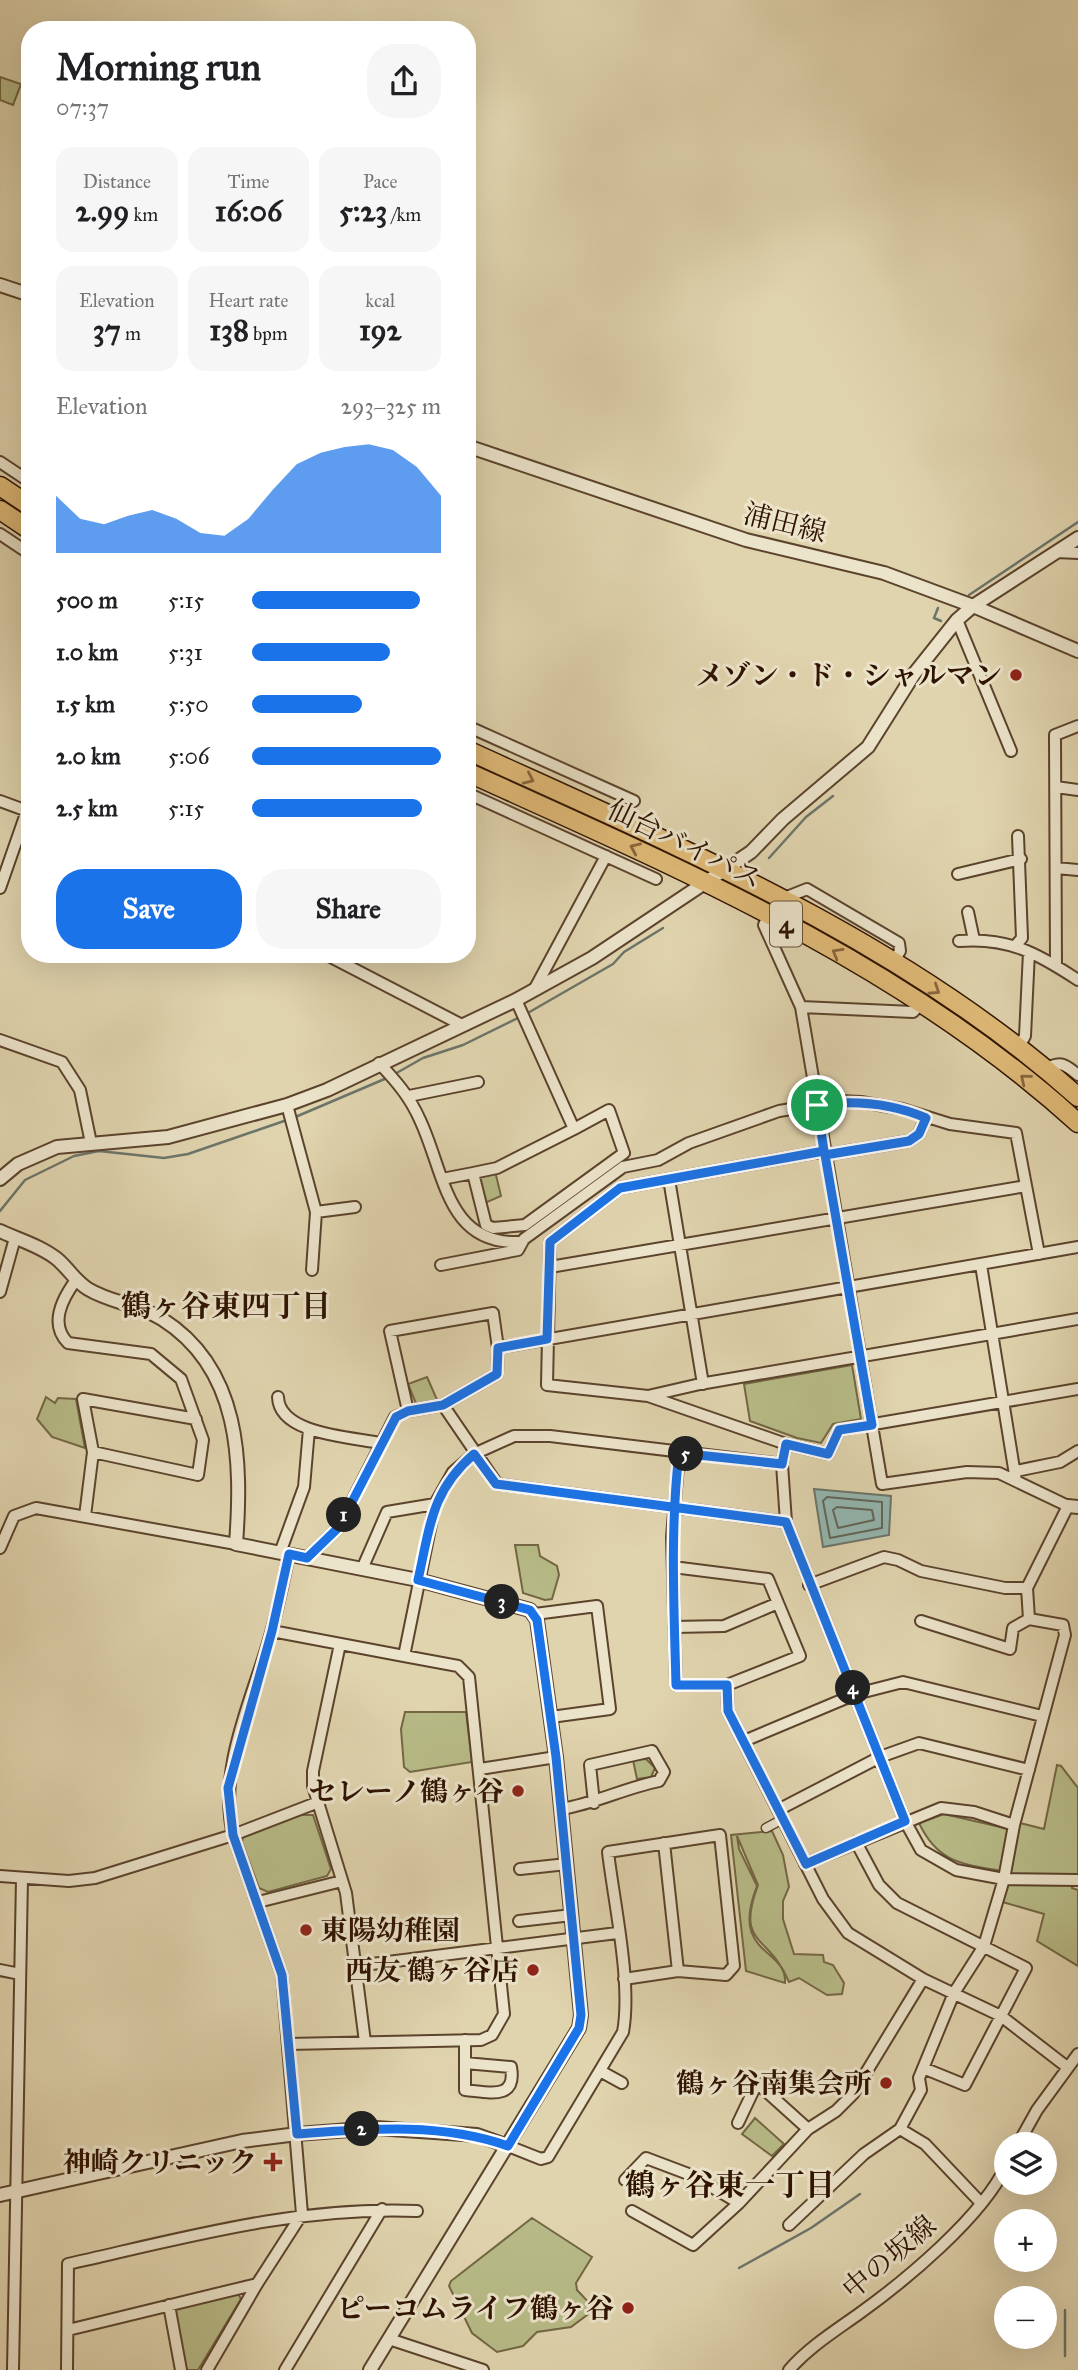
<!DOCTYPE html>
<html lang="en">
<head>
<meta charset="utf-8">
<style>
	body { margin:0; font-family:"IM FELL Great Primer","Noto Serif JP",serif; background:#f6f6f6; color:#202124; height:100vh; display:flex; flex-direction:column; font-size:26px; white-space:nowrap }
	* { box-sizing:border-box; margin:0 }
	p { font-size:23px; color:#757577 }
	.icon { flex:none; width:38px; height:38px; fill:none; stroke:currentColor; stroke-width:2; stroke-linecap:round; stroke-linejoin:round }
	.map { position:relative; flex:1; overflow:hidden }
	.sheet { position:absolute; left:21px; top:21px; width:455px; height:942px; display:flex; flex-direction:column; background:#fff; border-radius:28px; box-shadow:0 7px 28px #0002 }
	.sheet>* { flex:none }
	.controls { position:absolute; left:994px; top:2132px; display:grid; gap:14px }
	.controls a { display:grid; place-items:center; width:63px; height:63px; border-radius:50%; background:#fff; box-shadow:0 7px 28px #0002; font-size:35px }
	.pin { position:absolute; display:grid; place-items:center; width:60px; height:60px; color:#fff; margin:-30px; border:4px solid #fff; border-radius:50%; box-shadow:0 2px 7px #0007 }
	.km { position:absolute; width:35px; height:35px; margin:-18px; border-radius:50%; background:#222; color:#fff; font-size:19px; line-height:35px; text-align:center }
	.round { display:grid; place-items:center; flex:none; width:74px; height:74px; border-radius:28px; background:#f6f6f6 }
	.head { display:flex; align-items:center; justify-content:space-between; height:119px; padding:0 35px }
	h1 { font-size:38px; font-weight:700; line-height:52px }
	.stats { display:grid; grid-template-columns:repeat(3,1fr); gap:10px; height:119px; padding:7px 35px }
	.stats div { display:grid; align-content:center; border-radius:18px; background:#f6f6f6; text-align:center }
	.stats b { font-size:30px; font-weight:700 }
	.stats small { font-size:19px; font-weight:400 }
	.stats p { font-size:19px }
	.chart { height:196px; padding:14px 35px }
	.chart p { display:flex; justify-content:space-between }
	.chart svg { width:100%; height:126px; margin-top:7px; fill:#1a73e8; opacity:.7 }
	.cta { display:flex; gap:14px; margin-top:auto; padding:14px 35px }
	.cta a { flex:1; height:80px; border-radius:28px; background:#1a73e8; color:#fff; font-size:28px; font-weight:700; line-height:80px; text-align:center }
	.cta a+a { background:#f6f6f6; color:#202124 }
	ul { padding:0 35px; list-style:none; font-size:23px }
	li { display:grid; grid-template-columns:112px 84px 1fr; align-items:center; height:52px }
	li i { height:18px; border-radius:9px; background:#1a73e8 }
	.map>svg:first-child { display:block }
	.green { fill:#b7bb87; stroke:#736744; stroke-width:2 }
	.water { fill:#94b7b0; stroke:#6c756a; stroke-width:2 }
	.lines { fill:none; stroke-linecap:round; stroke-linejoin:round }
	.shore { stroke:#626558; stroke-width:2 }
	.stream { stroke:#6c756a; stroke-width:2.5 }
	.pedestrian-casing { stroke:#5b432c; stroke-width:11 }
	.minor-casing { stroke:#5b432c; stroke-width:14 }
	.tertiary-casing { stroke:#5b432c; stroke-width:16 }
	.trunk-casing { stroke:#2f1301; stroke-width:21 }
	.pedestrian { stroke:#ebe3ca; stroke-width:8 }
	.minor { stroke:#ebe3ca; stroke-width:10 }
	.tertiary { stroke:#ebe3ca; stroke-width:12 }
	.trunk { stroke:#e0ba77; stroke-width:18 }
	.oneway { stroke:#88663c }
	.route-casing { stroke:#fff; stroke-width:14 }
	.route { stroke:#1a73e8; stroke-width:9 }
	.poi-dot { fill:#8f2418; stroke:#ebe3ca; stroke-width:2.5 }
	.labels { text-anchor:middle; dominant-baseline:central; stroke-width:6; stroke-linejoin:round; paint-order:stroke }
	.shield { fill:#ebe3ca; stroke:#67513d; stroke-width:2 }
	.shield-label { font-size:26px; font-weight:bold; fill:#2f1301 }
	.street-label { font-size:28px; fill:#2f1301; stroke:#ebe3ca }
	.poi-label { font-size:28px; font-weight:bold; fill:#2f1301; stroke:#ebe3ca; text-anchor:end }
	.neighbourhood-label { font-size:30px; font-weight:bold; fill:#2f1301; stroke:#ebe3ca }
</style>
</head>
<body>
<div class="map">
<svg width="1078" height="2370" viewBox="0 0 1078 2370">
	<rect width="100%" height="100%" fill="#e0d4ae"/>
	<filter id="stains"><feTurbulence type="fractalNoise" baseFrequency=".00286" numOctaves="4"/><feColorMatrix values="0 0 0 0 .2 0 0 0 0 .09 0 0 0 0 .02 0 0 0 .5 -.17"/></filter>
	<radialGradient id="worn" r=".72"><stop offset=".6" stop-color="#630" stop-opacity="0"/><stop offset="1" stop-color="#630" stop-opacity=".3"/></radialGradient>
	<path class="green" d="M0 77 21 84 13 105 0 100Z
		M495 1171 501 1196 485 1203 478 1180 481 1174Z
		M852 1365 861 1419 833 1424 821 1443 797 1438 750 1421 744 1384Z
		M427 1377 438 1402 417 1406 408 1384Z
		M46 1397 55 1403 58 1398 76 1399 85 1448 52 1437 37 1419Z
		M515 1545H538L540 1556 557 1566 559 1575 552 1599 545 1600 523 1593Z
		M405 1712H466L472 1762 410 1772 404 1767 401 1729Z
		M646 1759 655 1768 651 1777 637 1779 633 1760Z
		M1057 1765 1061 1766 1078 1788V1875L1012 1874 1008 1869 1020 1823 1044 1829Z
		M944 1814 1009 1829 1002 1871C962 1864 938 1863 919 1823Z
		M301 1815H313L331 1869 327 1876 268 1892 259 1888 242 1842 243 1836Z
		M772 1831 783 1855 789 1887 783 1901V1919L794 1954 823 1955 824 1962 833 1965 844 1983 842 1994 827 1995 799 1978 789 1982C769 1933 735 1947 758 1885L737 1836 739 1849 757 1886C729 1956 787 1947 785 1983L746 1971 731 1835Z
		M1072 1883V1888L1078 1890V1966L1037 1941 1044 1914 999 1901 1002 1890 1008 1885Z
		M755 2118 784 2144 772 2156 742 2134Z
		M532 2218 592 2257 576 2283 577 2290 595 2309 571 2327 537 2332 523 2346 497 2352 472 2333 449 2286 451 2281Z
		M237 2292 241 2299 198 2370H183L172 2308Z"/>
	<path class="water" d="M814 1489 891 1496 889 1535 823 1547Z"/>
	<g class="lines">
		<path class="shore" d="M827 1497 882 1502V1528L830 1538 823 1501Z
			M837 1507 872 1510 874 1520 838 1528 833 1510Z"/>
		<path class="stream" d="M969 595 1078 522
			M938 608 934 618 941 621
			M769 858 806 817 833 796
			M526 1014 613 964 624 952 663 928
			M393 1075 423 1058 463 1045 520 1017
			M293 1118 387 1078
			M0 1211 25 1180 74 1156 99 1151 164 1158 188 1154 287 1120
			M739 2268 811 2228 860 2194
			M1065 2310V2356"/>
		<defs>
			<path id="pedestrian" d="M766 1828 783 1819"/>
			<path id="minor" d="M0 462 30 482
				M0 534 30 554
				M1056 552 1078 553
				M957 620 1011 751
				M467 726 634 801
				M1056 787 1078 790
				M467 793 656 879
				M0 801 30 812
				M1056 868 1078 870
				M958 874 1021 859
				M0 888 30 802
				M782 899 807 889 899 943 900 951 893 963
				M968 912 974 940
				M769 914 764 925 801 1007 882 1484 967 1472 999 1473 1068 1506 1027 1588 1029 1619 1063 1625 1065 1635 1014 1825 1004 1879 984 1946 954 1993 919 2078 921 2090 900 2129 864 2154 789 2225
				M959 941C1008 937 1037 953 1078 980
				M1016 945 1022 938 1018 836
				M325 954 460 1024
				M1056 966 1055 735 1078 726
				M534 990 606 856
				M516 1000 574 1129 497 1168 473 1173 486 1225 493 1228 525 1225 624 1153 609 1110 574 1129
				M801 1007 913 1012 922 1003
				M0 1040 62 1062 80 1090 91 1143
				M1018 1049 1025 1036 1029 952
				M379 1063C396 1081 410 1097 420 1120 445 1173 446 1245 520 1242
				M1044 1070C1060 1060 1065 1064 1078 1075
				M409 1096 478 1082
				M287 1105 316 1212 312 1270
				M824 1151 620 1188 550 1242 547 1385 648 1396 786 1444 828 1454 839 1430 1078 1389
				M825 1155 909 1141 919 1134 926 1117
				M442 1179 473 1173
				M669 1179 703 1384
				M316 1212 355 1207
				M441 1265 518 1250 524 1239 623 1167 658 1160 689 1143 779 1111 841 1101 861 1102 902 1109 950 1124 1016 1133 1039 1254
				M981 1265 1016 1481
				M550 1267 1026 1186
				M76 1280C62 1299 49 1324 68 1343L151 1354 181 1379 203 1440 198 1475 93 1452
				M0 1292 15 1238
				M498 1348 1078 1247
				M648 1396 700 1384 1078 1319
				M278 1397C279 1434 350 1437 380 1443
				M443 1405 497 1484 786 1522
				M786 1444 782 1464 786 1522 905 1821 921 1850 956 1870 1004 1879 1078 1880
				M1016 1471 1060 1462 1078 1451
				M85 1516 93 1452 83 1399 196 1419
				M0 1548 14 1516 36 1508 236 1544
				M280 1553 304 1487 309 1429
				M289 1554C283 1584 277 1614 268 1643 250 1704 218 1770 233 1835L316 1803
				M307 1558 339 1527 395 1417 408 1411 443 1405 497 1374 498 1348 493 1313 390 1331 408 1411
				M673 1567 768 1579 800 1656 727 1685H676L672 1537 679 1453
				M362 1569 387 1512 435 1504
				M809 1585 884 1557 898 1560 921 1571 1005 1588H1027
				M535 1614 597 1606 610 1709 551 1717
				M921 1621 1010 1649 1013 1628 1029 1619
				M674 1627 724 1626 778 1603
				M272 1631 404 1656
				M340 1644 313 1771V1786L346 1893 365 2042
				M727 1685 728 1711 823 1899 848 1933 923 1979 1001 2016 1067 2067
				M744 1741 856 1694 903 1682 1042 1716
				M480 1769 556 1757
				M562 1809C596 1803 625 1788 659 1781L664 1772 652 1751 590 1765 594 1803
				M778 1810 880 1757 919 1743 1029 1770
				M856 1842 879 1885 897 1903 1026 1968 965 2085 923 2068
				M664 1843 678 1971
				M805 1864 941 1808 974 1812 1014 1825
				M520 1869 567 1864
				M0 1876 69 1881 95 1878 233 1835 282 1975 302 2214 257 2284 207 2370
				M258 1902 342 1881
				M519 1921 572 1915
				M356 1966 617 1933
				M0 1970 20 1974
				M288 2044 481 2040 492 2035 504 2014 469 1677 458 1666 404 1656 435 1504 453 1472 474 1454 514 1436H550L782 1464
				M465 2063 511 2067C517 2101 488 2092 465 2090V2040
				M602 2072 622 2083
				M738 2123 757 2083 808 2129
				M900 2129 925 2144 980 2202
				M1018 2144 1037 2110 1078 2054
				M508 2146 541 2159 548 2157 623 2032C632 1983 614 1903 608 1852L720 1835 734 1966 726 1975 678 1971 624 1979
				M625 2180 646 2158 691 2175 739 2203
				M632 2211 693 2245 739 2203 808 2129 836 2111 853 2094 923 1979
				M169 2305 181 2370
				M68 2330 257 2284
				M389 2339 483 2370
				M13 2370 22 1878
				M67 2370 68 2264C184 2238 297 2206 417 2211
				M285 2370 382 2209
				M789 2370C809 2347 835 2331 860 2313 906 2280 982 2217 1006 2166"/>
			<path id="tertiary" d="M0 285 30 295
				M467 446 746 540 884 573 973 606 1078 651
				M0 1179 18 1164 57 1147 168 1137 287 1105 327 1090 516 1000 592 958 751 852 783 819 868 747 914 674 957 620 973 606 1078 538
				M0 1231C19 1240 41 1246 57 1259 68 1268 75 1281 88 1289 111 1303 138 1304 162 1319 241 1369 242 1462 236 1544L418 1580 530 1610 537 1620 556 1757 581 2015 579 2028 370 2370
				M1068 1506 1078 1507
				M0 2195 242 2141 297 2134 376 2128 477 2135 508 2146"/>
			<path id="trunk" d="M0 486 30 506
				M0 510 30 530
				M467 750C679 847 903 940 1078 1097
				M467 772C681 869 902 963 1078 1123"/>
		</defs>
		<use href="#pedestrian" class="pedestrian-casing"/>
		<use href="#minor" class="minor-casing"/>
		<use href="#tertiary" class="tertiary-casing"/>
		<use href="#trunk" class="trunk-casing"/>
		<use href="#pedestrian" class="pedestrian"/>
		<use href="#minor" class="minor"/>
		<use href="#tertiary" class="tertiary"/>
		<use href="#trunk" class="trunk"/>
	</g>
	<defs><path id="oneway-chevron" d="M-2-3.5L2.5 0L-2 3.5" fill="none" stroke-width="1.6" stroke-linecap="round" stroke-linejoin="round" transform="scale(1.75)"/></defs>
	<g class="oneway">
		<use href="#oneway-chevron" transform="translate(529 779) rotate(25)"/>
		<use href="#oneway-chevron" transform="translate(635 848) rotate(-156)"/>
		<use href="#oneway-chevron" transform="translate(837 953) rotate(-150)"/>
		<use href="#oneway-chevron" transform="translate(935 990) rotate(33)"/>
		<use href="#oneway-chevron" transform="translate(1025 1079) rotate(-141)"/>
	</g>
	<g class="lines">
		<defs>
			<path id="route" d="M817 1105 824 1151 620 1188 550 1242 547 1339 498 1348 497 1374 443 1405 408 1411 396 1417 339 1527 307 1558 289 1554 272 1631 228 1788 233 1835 282 1975 297 2134C366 2129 441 2122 508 2146L579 2028 581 2015 556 1757 537 1620 530 1610 418 1580C430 1527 431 1491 474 1454L496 1484 786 1522 905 1821 806 1864 728 1711 727 1685H676C674 1607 670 1530 679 1453L782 1464 786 1444 828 1454 839 1430 872 1425 825 1155 909 1141 919 1134 926 1118C891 1103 854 1100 817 1105"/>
		</defs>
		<use href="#route" class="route-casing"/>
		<use href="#route" class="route"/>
	</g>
	<g class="poi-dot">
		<circle cx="1016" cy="675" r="7"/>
		<circle cx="518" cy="1791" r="7"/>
		<circle cx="306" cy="1930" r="7"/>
		<circle cx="533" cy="1970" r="7"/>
		<circle cx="886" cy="2083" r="7"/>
		<path d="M269.5 2151.5h7v7h7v7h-7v7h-7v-7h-7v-7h7z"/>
		<circle cx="628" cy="2308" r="7"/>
	</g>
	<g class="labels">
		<rect class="shield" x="770" y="901.5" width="32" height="45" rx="5"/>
		<g class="shield-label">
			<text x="786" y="924">4</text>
		</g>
		<g class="street-label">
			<text transform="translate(785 523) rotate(14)">浦田線</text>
			<text transform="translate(685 844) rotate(26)">仙台バイパス</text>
			<text transform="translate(889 2257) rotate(-40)">中の坂線</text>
		</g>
		<g class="poi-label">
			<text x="1002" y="675">メゾン・ド・シャルマン</text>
			<text x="504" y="1791">セレーノ鶴ヶ谷</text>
			<text x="320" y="1930" text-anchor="start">東陽幼稚園</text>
			<text x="519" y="1970">西友 鶴ヶ谷店</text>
			<text x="872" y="2083">鶴ヶ谷南集会所</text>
			<text x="257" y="2162">神崎クリニック</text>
			<text x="614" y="2308">ピーコムライフ鶴ヶ谷</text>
		</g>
		<g class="neighbourhood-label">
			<text x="226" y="1306">鶴ヶ谷東四丁目</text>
			<text x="730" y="2185">鶴ヶ谷東一丁目</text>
		</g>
	</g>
	<rect width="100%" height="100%" filter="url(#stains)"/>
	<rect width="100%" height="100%" fill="url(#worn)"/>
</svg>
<div class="controls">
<a><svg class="icon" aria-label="layers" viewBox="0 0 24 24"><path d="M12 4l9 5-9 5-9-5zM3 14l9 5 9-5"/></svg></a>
<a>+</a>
<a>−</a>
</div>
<div class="pin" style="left:817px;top:1105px;background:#1e9e55"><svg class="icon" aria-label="arrive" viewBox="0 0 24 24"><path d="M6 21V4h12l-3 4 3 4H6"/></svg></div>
<b class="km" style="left:344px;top:1515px">1</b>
<b class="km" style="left:362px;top:2129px">2</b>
<b class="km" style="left:502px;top:1602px">3</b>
<b class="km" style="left:853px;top:1688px">4</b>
<b class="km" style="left:686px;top:1454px">5</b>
<section class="sheet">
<div class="head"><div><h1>Morning run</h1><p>07:37</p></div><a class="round"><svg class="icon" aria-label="share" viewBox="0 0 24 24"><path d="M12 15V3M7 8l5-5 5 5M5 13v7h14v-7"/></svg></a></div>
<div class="stats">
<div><p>Distance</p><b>2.99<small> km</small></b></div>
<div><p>Time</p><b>16:06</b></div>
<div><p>Pace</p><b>5:23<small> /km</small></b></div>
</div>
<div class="stats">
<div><p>Elevation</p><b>37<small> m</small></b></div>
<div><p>Heart rate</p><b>138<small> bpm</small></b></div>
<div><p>kcal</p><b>192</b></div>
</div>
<div class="chart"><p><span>Elevation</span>293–325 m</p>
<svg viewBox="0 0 160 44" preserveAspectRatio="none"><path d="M0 44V24L10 32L20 34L30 31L40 29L50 32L60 37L70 38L80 32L90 22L100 13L110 9L120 7L130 6L140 8L150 14L160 24V44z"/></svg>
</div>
<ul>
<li><b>500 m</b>5:15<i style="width:89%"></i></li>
<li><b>1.0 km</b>5:31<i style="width:73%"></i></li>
<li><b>1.5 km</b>5:50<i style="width:58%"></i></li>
<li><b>2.0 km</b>5:06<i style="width:100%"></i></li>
<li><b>2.5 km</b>5:15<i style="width:90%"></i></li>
</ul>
<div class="cta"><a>Save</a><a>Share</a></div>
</section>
</div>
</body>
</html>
